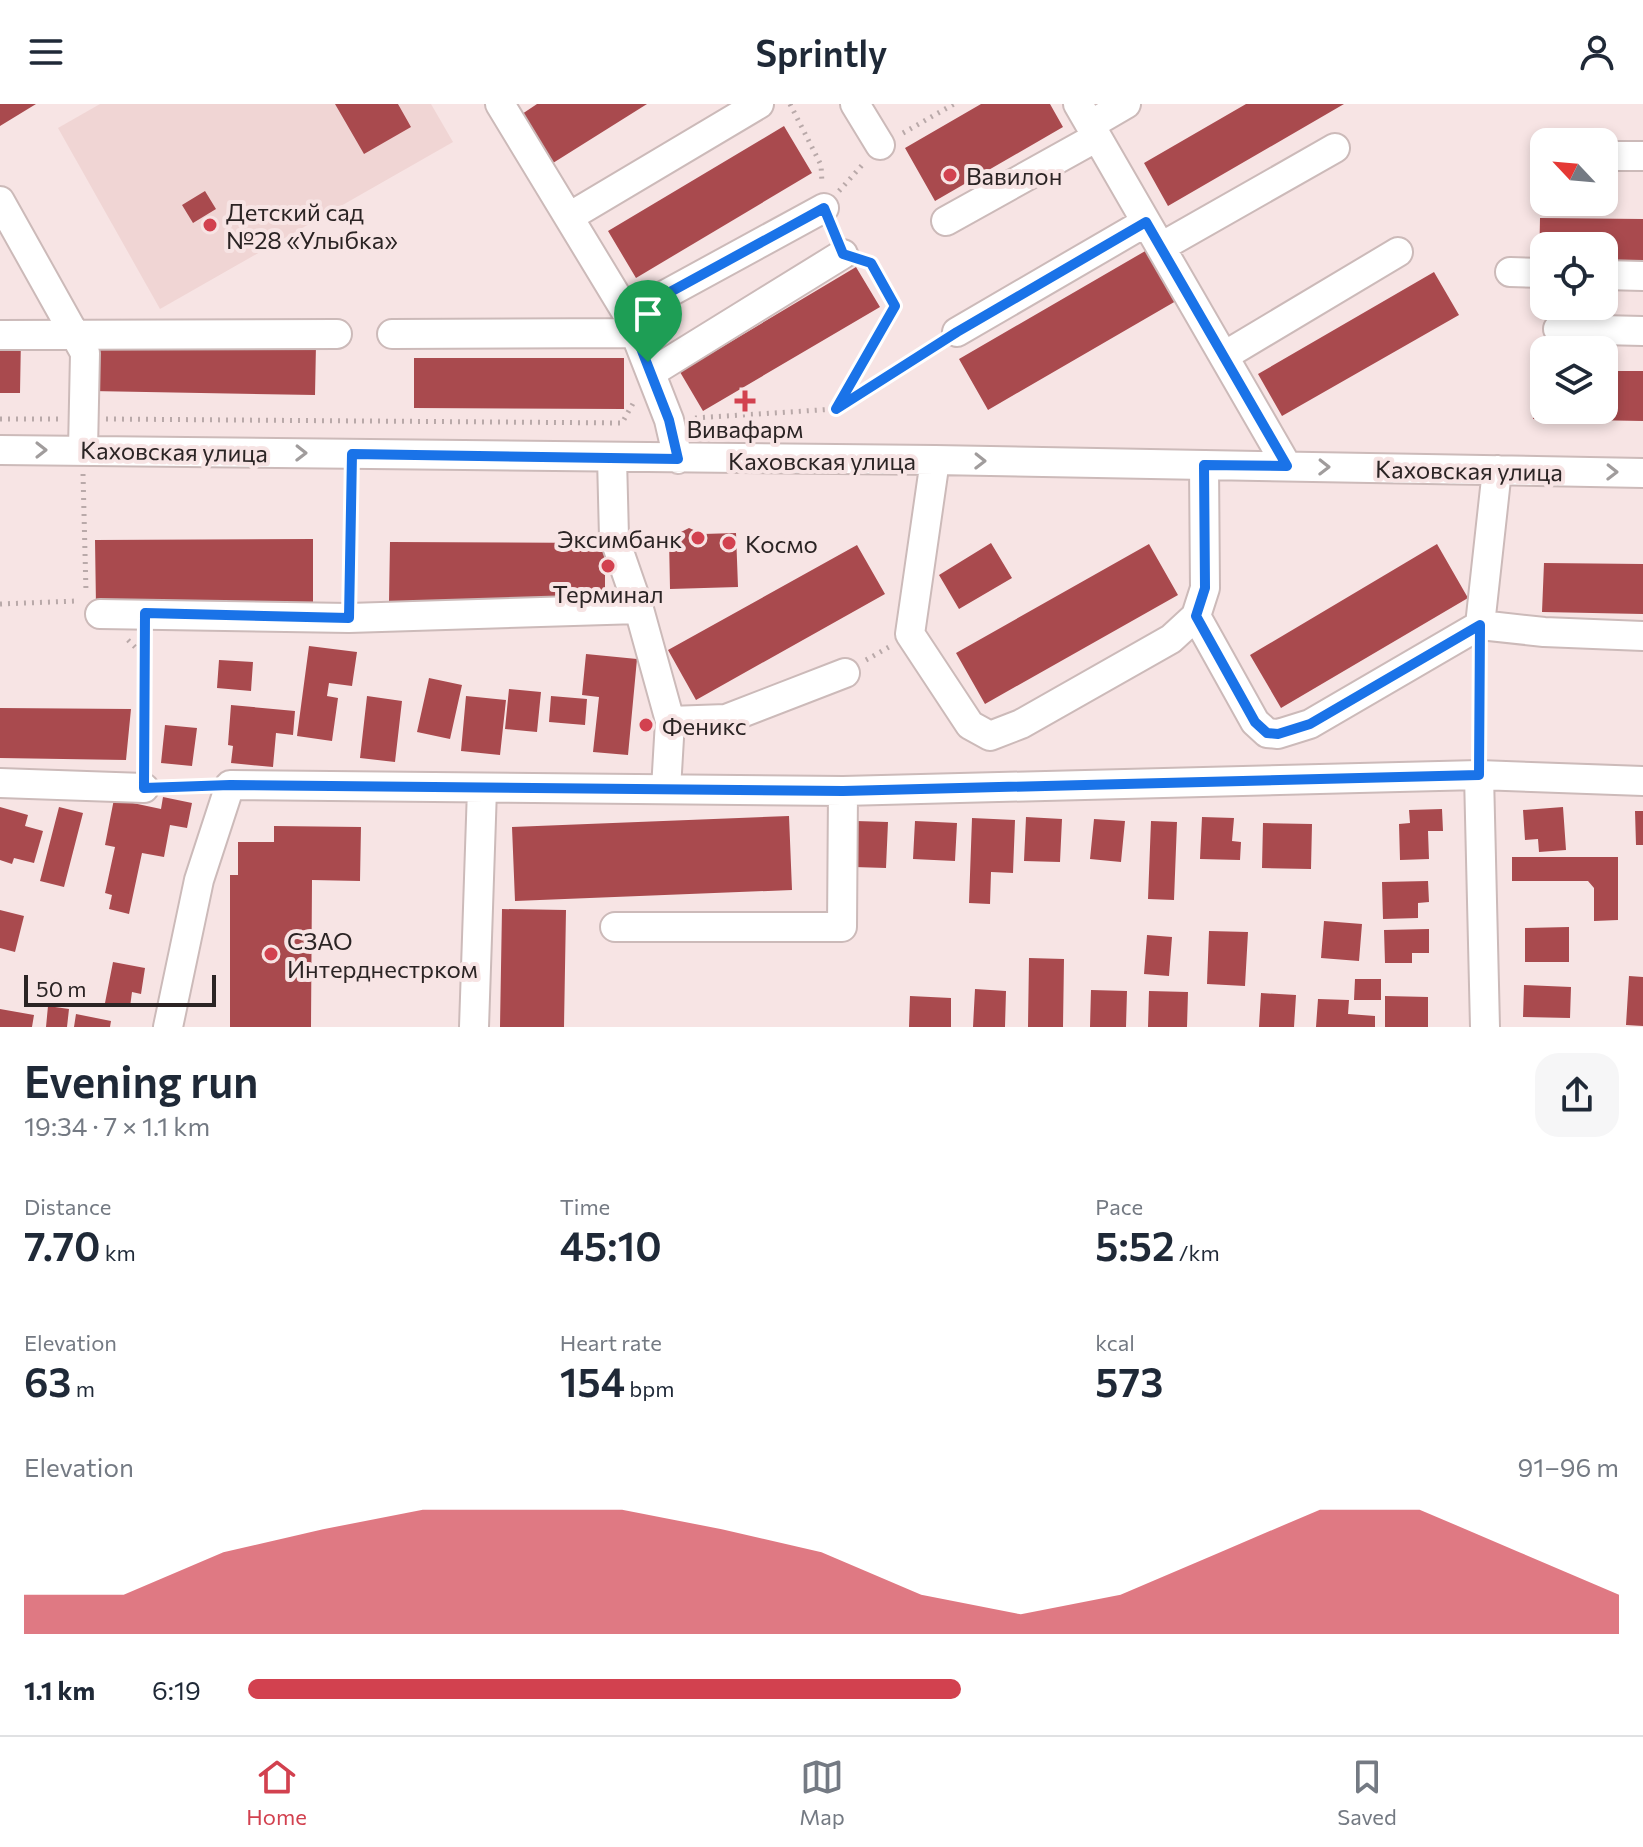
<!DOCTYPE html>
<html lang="en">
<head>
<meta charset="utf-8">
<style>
	body { margin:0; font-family:Commissioner,sans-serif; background:#f6f6f7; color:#1f2937; height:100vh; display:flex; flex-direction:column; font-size:30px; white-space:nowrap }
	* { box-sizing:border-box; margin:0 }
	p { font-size:26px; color:#747a83 }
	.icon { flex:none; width:44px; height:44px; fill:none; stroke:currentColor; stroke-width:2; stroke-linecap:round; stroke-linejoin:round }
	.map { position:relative; height:923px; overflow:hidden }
	.details { display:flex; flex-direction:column; background:#fff; flex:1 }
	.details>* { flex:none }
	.needle { width:52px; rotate:296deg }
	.controls { position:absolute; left:1530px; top:24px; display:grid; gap:16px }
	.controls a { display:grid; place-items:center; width:88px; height:88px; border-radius:16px; background:#fff; box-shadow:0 4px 12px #0003; font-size:40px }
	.scale { position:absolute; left:24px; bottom:20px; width:192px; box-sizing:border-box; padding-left:8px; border:4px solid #2b2424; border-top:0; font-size:22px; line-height:28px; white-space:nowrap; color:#2b2424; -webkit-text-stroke:6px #f7e4e4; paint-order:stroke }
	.pin { position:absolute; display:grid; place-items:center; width:68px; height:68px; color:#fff; margin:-82px -34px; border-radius:50% 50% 50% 0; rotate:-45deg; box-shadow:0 0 8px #0007 }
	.pin .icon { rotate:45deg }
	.round { display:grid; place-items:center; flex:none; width:84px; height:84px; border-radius:24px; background:#f6f6f7 }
	.overview { display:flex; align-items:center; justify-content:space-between; height:136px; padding:0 24px }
	h1 { font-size:44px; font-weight:600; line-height:60px }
	.metrics { display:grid; grid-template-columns:repeat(3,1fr); gap:12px; height:136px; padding:8px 24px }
	.metrics div { display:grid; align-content:center }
	.metrics b { font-size:40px; font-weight:600 }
	.metrics small { font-size:22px; font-weight:400 }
	.metrics p { font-size:22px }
	.chart { height:224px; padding:16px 24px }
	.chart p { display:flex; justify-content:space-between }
	.chart svg { width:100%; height:144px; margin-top:8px; fill:#d2414f; opacity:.7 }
	ul { padding:0 24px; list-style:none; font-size:26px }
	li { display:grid; grid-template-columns:128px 96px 1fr; align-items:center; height:60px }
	li i { height:20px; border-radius:10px; background:#d2414f }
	header { display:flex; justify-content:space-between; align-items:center; height:104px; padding:0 24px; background:#fff; font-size:36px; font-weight:600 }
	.tab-bar { display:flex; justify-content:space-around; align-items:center; height:112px; border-top:2px solid #e0e1e3; background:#fff; font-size:22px; color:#747a83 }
	.tab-bar a { display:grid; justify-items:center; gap:4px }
	.tab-bar .active { color:#d2414f }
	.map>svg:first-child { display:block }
	.built { fill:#f0d5d4 }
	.building { fill:#a94a4e }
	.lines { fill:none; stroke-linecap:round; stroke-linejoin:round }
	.minor-casing { stroke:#ccbab9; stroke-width:32 }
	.path { stroke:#b9a9a9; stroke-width:5; stroke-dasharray:2 6; stroke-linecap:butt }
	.minor { stroke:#fff; stroke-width:28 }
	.oneway { stroke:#a09c9c }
	.route-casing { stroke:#fff; stroke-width:16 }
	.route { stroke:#1a73e8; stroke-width:10 }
	.poi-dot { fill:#d2414f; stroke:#f7e4e4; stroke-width:3 }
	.labels { text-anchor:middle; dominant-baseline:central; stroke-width:8; stroke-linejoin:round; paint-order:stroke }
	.poi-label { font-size:24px; fill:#2b2424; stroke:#f7e4e4; text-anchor:start }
	.street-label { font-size:24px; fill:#2b2424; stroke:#f7e4e4 }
</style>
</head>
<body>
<header><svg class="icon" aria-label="menu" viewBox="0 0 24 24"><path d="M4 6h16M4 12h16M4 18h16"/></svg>Sprintly<svg class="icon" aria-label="person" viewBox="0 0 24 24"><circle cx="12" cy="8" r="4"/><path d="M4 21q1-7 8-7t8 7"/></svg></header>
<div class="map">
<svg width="1643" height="923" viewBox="0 0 1643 923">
	<rect width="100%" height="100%" fill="#f7e4e4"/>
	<path class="built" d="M100 0H431L453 38 160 205 58 24Z"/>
	<path class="building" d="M0 0H36L0 22Z
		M335 0H398L411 23 364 50Z
		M537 0H647L553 59 522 10Z
		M981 0H1050L1063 23 935 97 905 44Z
		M1246 0H1344L1168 102 1144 59Z
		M784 22 812 69 636 174 608 127Z
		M205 87 216 105 193 119 182 101Z
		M1540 114 1643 115V165L1604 164V142H1544V163H1539Z
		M1147 146 1176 197 988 306 959 255Z
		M856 163 880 203 703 307 680 268Z
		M1434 168 1459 211 1282 312 1258 270Z
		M0 233H21L20 289H0Z
		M92 236 316 240 315 291 91 287Z
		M414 254H624V305L414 304Z
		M1534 265 1544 266V306H1604V267H1643V317L1533 315Z
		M689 424 703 430 736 429 738 483 670 485 669 434Z
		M313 435V500L96 502 95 436Z
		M390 438 605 439V499L389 498Z
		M991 439 1012 474 959 505 939 471Z
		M1149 440 1178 491 985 600 956 549Z
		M1437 440 1468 494 1281 604 1250 551Z
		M857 441 885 490 696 596 668 546Z
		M1544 459 1643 460V510L1542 508Z
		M309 542 357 548 352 582 329 579 327 592 338 594 332 637 297 632Z
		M586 550 637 555 628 651 593 648 599 593 582 591Z
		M219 556 253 558 251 587 217 584Z
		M429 574 462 581 450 635 417 628Z
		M509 585 541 588 537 628 505 625Z
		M367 592 402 597 395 658 360 654Z
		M466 592 506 596 500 651 461 647Z
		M551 592 587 595 585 621 549 618Z
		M231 601 295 607 293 631 276 629 273 663 231 659 233 642 228 641Z
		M0 604 131 605 126 656 0 654Z
		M165 621 197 624 192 662 161 659Z
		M163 693 192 699 187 724 170 721 164 753 142 749 129 810 109 805 112 791 105 789 115 743 105 741 114 695 161 705Z
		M0 703 28 711 25 722 43 727 34 759 14 754 12 760 0 756Z
		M59 703 83 709 64 783 40 777Z
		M1563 703 1566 746 1539 748 1538 735 1525 736 1523 706Z
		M1442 705 1443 727H1428L1429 755 1400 756 1399 720 1410 719 1409 706Z
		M1635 707H1643V741H1636Z
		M789 712 792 786 515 797 512 723Z
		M1026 713 1062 715 1060 758 1024 757Z
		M1202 713 1234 714 1232 737 1241 738 1240 756 1200 755Z
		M972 714 1015 716 1013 769 991 768 990 800 969 799Z
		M1094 715 1125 717 1121 758 1090 755Z
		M856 717 888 718 886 764 854 763Z
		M915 717 957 719 955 757 913 755Z
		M1151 717 1177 718 1174 796 1148 795Z
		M1263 719 1312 720 1311 765 1262 764Z
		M274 722 361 723 360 777 312 776 311 923H230V771H238V738H274Z
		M1512 753H1618V816L1594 817V784L1588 777H1512Z
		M1428 777 1429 798 1418 799V814L1383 815 1382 778Z
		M502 805 566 806 564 923H500Z
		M0 806 24 812 15 848 0 844Z
		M1324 817 1362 820 1359 857 1321 854Z
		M1569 823V858H1525V824Z
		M1429 825V849H1412V859H1385L1384 826Z
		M1209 827 1248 828 1245 882 1207 880Z
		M1147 831 1172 833 1169 872 1144 870Z
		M1029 854 1064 855 1063 923H1028Z
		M113 858 145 864 141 890 132 888 130 903 105 899Z
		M1629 872 1643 873V922L1626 921Z
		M1355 875H1381V896H1354Z
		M1524 881 1571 883 1570 914 1523 913Z
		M975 885 1006 887 1005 923H973Z
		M1091 886 1127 887 1126 923H1090Z
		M1149 887 1188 888 1187 923H1148Z
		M1261 889 1296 891 1294 923H1259Z
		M910 892 951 894V923H909Z
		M1385 892 1428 893V923H1385Z
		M1318 895 1349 896 1348 910 1375 912V923H1316Z
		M48 902 69 905 67 923H46Z
		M0 905 34 911 32 923H0Z
		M76 910 111 917 110 923H74Z"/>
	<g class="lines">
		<defs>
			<path id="minor" d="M500 0 628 211 669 316 678 355
				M855 0 880 41
				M1078 0 1287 362
				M1090 21 1126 0
				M1604 52H1643
				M0 97 85 249 83 346
				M569 113 759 0
				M946 117 1097 33
				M1161 143 1335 44
				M1510 168 1544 169
				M1604 171 1643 172
				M628 211 824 104
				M1558 225 1643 227
				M957 228 1146 118
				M392 230 635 229
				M0 231 337 230
				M1224 252 1398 148
				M652 268 843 150
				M0 346 935 356 1643 369
				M612 354 614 433 639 505 670 617 666 685
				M935 356 910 530 970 621 990 632 1021 620 1171 535 1196 512 1205 484 1204 361
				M100 510 349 514 639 505
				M1196 512 1255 618 1267 629 1278 630 1310 620 1480 521 1497 366
				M1480 521 1544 528 1643 532
				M670 617 726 615 845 569
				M1479 671 1485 923
				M0 679 144 684
				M615 823H842L843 687
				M168 923 199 776 230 681 843 687 1479 671 1643 677
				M474 923 482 685"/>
		</defs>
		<use href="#minor" class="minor-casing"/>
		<path class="path" d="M790 0 821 61 822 79
			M903 29 954 0
			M839 87 864 59
			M839 302 936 241
			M695 314 836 305 895 202 871 159 865 157
			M0 315H60
			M106 315 622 319 635 296
			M83 370 86 488
			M350 489 351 375
			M0 500 77 497
			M128 536 144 552
			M866 556 889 543
			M1479 646 1480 548
			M144 660 145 534
			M167 683 205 682"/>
		<use href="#minor" class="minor"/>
	</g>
	<defs><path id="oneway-chevron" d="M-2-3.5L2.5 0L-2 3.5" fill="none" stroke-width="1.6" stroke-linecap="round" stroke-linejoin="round" transform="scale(2)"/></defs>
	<g class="oneway">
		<use href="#oneway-chevron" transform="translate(41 346)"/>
		<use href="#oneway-chevron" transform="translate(301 349) rotate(1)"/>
		<use href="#oneway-chevron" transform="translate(980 357) rotate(1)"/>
		<use href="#oneway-chevron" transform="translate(1324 363) rotate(1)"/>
		<use href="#oneway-chevron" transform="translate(1612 368) rotate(1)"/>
	</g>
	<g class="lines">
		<defs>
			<path id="route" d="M824 104 843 150 871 159 895 202 836 305 957 228 1146 118 1287 362 1204 361 1205 484 1196 512 1255 618 1267 629 1278 630 1310 620 1480 521 1479 671 843 687 230 681 144 684 145 509 349 514 352 350 678 355 669 316 628 211Z"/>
		</defs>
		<use href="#route" class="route-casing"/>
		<use href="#route" class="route"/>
	</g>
	<g class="poi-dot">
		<circle cx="950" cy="71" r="8"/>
		<circle cx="210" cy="121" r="8"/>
		<path d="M741 285h8v8h8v8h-8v8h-8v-8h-8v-8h8z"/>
		<circle cx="698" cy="434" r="8"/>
		<circle cx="729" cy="439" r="8"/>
		<circle cx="608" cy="462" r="8"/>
		<circle cx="646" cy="621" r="8"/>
		<circle cx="271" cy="850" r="8"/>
	</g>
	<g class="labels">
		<g class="poi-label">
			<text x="966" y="71">Вавилон</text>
			<text x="226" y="107">Детский сад<tspan x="226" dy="28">№28 «Улыбка»</tspan></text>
			<text x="745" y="324" text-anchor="middle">Вивафарм</text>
			<text x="682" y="434" text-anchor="end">Эксимбанк</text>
			<text x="745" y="439">Космо</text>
			<text x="608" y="489" text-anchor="middle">Терминал</text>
			<text x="662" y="621">Феникс</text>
			<text x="287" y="836">СЗАО<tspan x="287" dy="28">Интерднестрком</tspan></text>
		</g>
		<g class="street-label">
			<text transform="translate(174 347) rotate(1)">Каховская улица</text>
			<text x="822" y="356">Каховская улица</text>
			<text transform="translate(1469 366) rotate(1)">Каховская улица</text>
		</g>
	</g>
</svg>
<div class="controls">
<a><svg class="needle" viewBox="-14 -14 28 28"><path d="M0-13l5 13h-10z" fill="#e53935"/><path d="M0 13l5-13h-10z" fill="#747a83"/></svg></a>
<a><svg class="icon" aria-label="locate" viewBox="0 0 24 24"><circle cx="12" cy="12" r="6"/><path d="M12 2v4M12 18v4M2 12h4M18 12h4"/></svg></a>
<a><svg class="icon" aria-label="layers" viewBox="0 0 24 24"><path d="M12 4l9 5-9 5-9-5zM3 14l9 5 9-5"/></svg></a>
</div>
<div class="scale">50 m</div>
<div class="pin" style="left:648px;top:258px;background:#1e9e55"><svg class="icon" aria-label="arrive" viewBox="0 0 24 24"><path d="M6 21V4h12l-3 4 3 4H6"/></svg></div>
</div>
<section class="details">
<div class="overview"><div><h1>Evening run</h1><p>19:34 · 7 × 1.1 km</p></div><a class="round"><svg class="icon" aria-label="share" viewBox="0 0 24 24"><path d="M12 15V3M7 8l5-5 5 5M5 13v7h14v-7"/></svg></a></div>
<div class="metrics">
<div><p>Distance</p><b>7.70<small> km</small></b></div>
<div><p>Time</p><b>45:10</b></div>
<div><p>Pace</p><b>5:52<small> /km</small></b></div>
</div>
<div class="metrics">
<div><p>Elevation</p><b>63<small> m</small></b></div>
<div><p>Heart rate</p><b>154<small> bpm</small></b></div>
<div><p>kcal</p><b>573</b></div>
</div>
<div class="chart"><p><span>Elevation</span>91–96 m</p>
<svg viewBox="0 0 160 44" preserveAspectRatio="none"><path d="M0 44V32L10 32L20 19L30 12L40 6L50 6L60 6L70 12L80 19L90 32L100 38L110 32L120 19L130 6L140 6L150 19L160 32V44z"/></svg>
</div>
<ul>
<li><b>1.1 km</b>6:19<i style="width:52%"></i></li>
</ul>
</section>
<nav class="tab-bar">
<a class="active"><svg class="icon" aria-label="home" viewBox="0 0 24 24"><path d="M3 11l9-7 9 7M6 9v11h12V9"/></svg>Home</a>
<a><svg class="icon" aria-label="map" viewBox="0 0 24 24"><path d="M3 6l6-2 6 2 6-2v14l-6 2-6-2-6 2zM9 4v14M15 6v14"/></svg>Map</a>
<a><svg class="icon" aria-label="saved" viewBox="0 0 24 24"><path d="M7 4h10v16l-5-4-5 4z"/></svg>Saved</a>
</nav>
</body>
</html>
